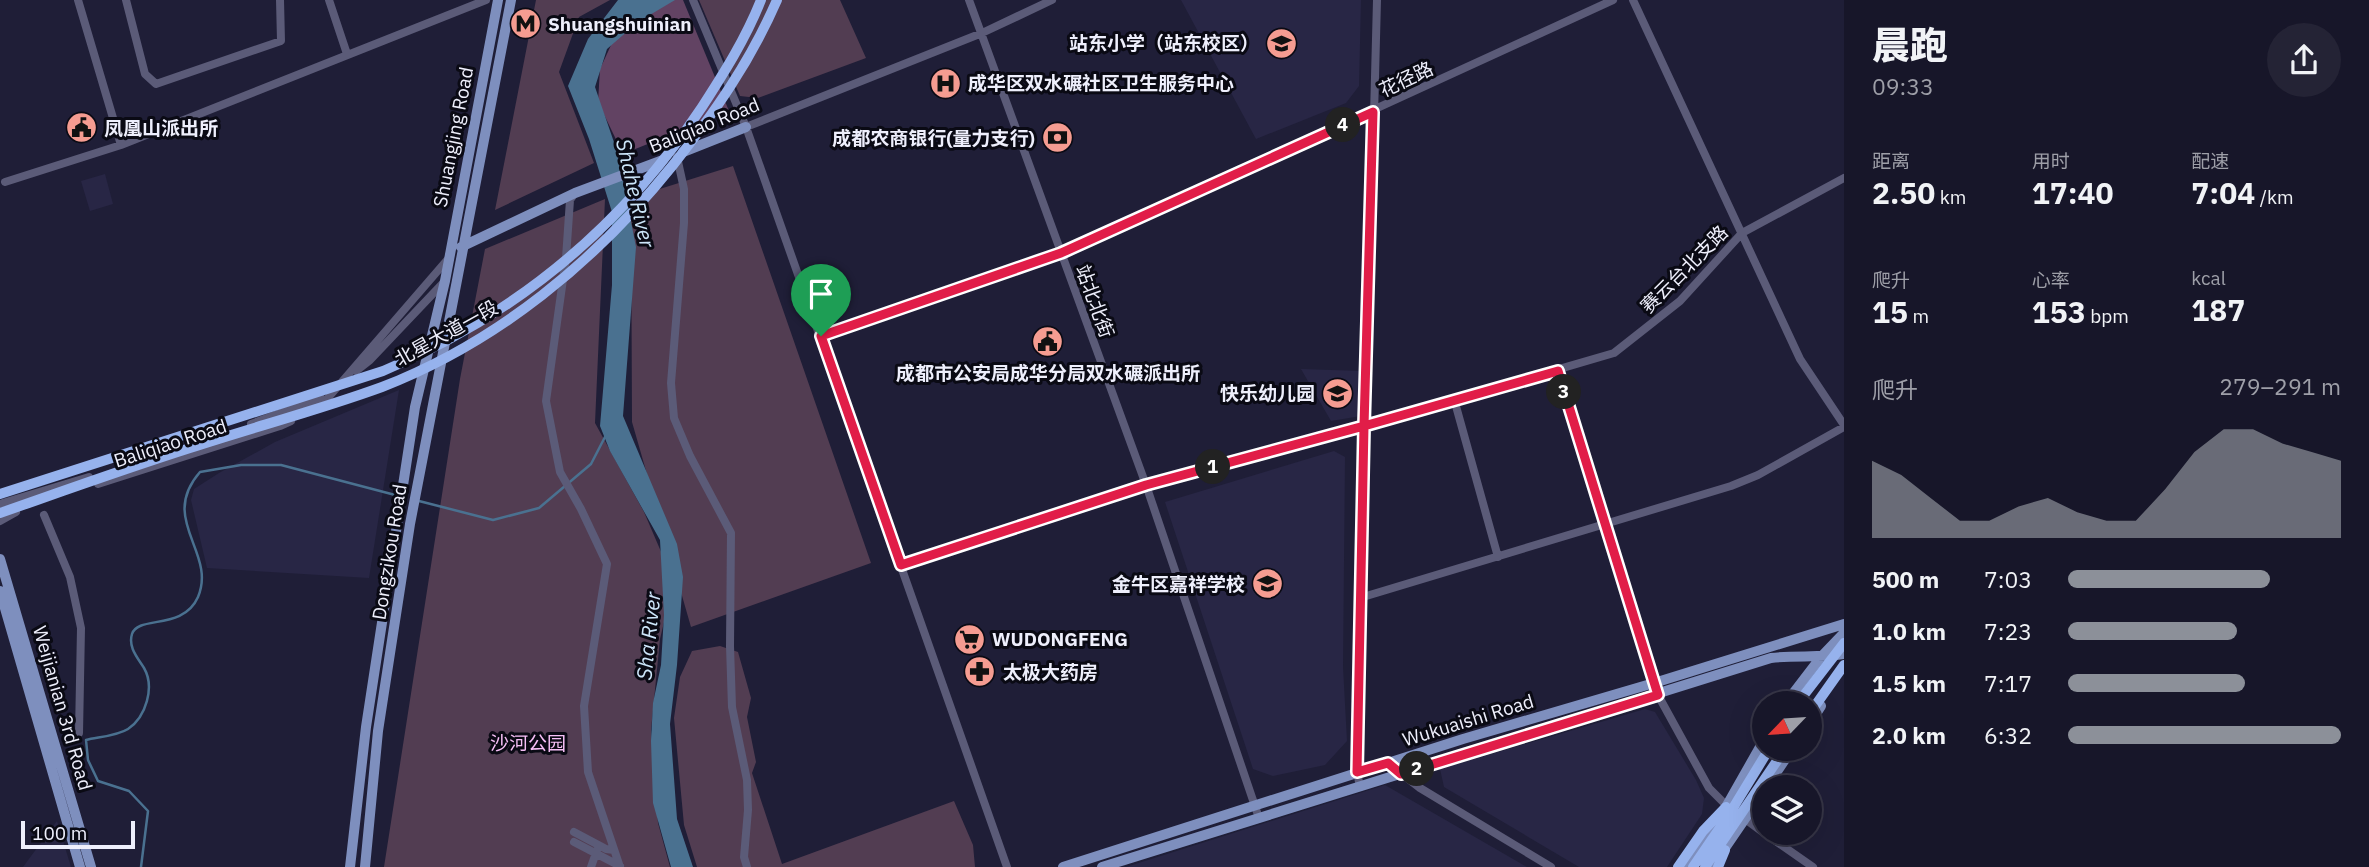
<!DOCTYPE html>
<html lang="zh">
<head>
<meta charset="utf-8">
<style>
	body { margin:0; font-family:"IBM Plex Sans","Noto Sans SC",sans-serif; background:#242335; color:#f1f3f6; height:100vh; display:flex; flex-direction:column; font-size:26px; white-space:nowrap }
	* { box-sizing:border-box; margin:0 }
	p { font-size:23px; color:#9e9fa8 }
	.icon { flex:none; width:38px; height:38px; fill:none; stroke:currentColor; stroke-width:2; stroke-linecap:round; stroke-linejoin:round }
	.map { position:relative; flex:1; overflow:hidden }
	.panel { display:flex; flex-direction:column; background:#171629; width:525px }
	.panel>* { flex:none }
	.needle { width:46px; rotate:245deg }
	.fabs { position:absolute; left:1752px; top:691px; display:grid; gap:14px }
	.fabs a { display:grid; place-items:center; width:70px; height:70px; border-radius:50%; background:#171629; box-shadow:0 7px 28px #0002,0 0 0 2px #363546; font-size:35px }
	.scale { position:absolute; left:21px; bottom:18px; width:114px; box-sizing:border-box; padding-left:7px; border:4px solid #eeeffc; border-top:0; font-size:19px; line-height:24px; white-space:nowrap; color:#eeeffc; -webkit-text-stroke:5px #0a0a14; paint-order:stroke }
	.pin { position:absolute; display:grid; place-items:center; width:60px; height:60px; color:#fff; margin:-72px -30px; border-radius:50% 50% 50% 0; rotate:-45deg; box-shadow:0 0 7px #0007 }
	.pin .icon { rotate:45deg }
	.km { position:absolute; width:35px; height:35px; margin:-18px; border-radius:50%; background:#222; color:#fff; font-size:19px; line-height:35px; text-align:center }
	.round { display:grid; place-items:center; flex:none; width:74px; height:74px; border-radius:37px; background:#242335 }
	.headline { display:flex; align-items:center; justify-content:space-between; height:119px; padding:0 28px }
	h1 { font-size:38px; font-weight:800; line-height:52px }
	.figures { display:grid; grid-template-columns:repeat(3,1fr); gap:10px; height:119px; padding:7px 28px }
	.figures div { display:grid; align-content:center }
	.figures b { font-size:30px; font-weight:800 }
	.figures small { font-size:19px; font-weight:400 }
	.figures p { font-size:19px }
	.chart { height:196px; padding:14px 28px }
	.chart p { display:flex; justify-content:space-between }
	.chart svg { width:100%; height:126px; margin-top:7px; fill:#8c9099; opacity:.7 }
	ul { padding:0 28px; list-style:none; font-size:23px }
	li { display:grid; grid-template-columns:112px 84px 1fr; align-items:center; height:52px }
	li i { height:18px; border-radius:9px; background:#8c9099 }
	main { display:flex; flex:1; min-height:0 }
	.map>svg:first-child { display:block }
	.built { fill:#282645 }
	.green { fill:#523d52 }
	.forest { fill:#624363 }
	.water { fill:#4a7190 }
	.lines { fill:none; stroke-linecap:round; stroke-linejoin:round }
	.stream { stroke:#4a7190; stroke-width:2.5 }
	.minor { stroke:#5b5b78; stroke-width:8 }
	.major { stroke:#7e8fbe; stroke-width:10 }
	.highway { stroke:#96b2ed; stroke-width:10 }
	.route-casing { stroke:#fff; stroke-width:14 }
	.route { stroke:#e11d48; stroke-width:9 }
	.labels { text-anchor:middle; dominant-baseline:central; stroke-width:6; stroke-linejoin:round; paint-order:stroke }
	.poi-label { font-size:19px; font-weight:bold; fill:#eeeffc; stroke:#0a0a14; text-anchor:start }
	.street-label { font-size:19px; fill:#eeeffc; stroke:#0a0a14 }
	.park-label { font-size:19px; fill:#f6bff6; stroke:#0a0a14 }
	.water-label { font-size:21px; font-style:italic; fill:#cde6fa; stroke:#0a0a14 }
</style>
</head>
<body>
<main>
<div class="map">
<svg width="1844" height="867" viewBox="0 0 1844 867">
	<rect width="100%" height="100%" fill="#1f1e37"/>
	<path class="built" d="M1181 0H1361L1359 86 1346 103 1256 139Z
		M105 174 113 204 90 211 81 181Z
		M1301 369 1362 371 1361 416 1331 421Z
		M399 390 369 578 207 568 191 500 194 489 219 473 275 442Z
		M1334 451 1345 457 1343 667 1347 741 1325 765 1273 776 1253 769 1165 502Z
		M1645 709 1655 712 1696 780 1704 798 1702 814 1667 867H1579L1444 787 1440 769Z
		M1385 785 1527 867H1126Z
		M57 821 71 867H23Z"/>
	<path class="green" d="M536 0H610L579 17 559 72 594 163 495 210Z
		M699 0H840L866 58 758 98 740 96Z
		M733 166 871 563 691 627 632 422 631 198Z
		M605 199 595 423 644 512 662 554 665 618 660 639 651 730 658 823 670 867H384L460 379 485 249Z
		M720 646 738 652 751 698 747 717 756 762 752 773 782 864 954 801 973 845 975 867H697L684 825 674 718 680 677 692 651Z"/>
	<path class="forest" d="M666 0H683L729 111 623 154 598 102 600 69 612 43 635 16Z"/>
	<path class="water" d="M618 0H675L638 22 607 49 595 87 617 151 636 247 623 416 677 544 683 577 677 665 670 724 677 819 693 867H671L653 803 651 741 653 703 661 665 664 615 660 540 610 451 600 426 612 285V212L589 139 568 86 588 39Z"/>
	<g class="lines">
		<path class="stream" d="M419 501 493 520 539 508 591 464 606 435
			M141 867 148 811 129 791 98 781 88 760 86 740C98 737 117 736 128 729 146 717 155 687 144 668 137 657 128 647 132 634 138 615 183 631 198 597 217 552 158 520 200 472L241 465H281L399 496"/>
		<path class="minor" d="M78 0 121 145
			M126 0 145 74 156 84 281 41 280 0
			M329 0 347 54
			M693 0 746 127 1007 867
			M969 0 1146 485 1259 818
			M1633 0 1800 359 1844 425
			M746 127 982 33 1052 0
			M677 157 684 189V223L671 383 674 418 690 456 731 533 730 646 732 707 747 780 748 810 744 857 747 867
			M5 182 121 145 486 0
			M575 193 570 200 566 258 546 401 560 472 581 509 607 564 584 706 588 772 620 867
			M821 336 1061 253 1613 0
			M356 371 370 360 445 281
			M1558 371 1658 695 1709 788 1730 809
			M1454 399 1498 557
			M314 407 327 399 448 259
			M251 424 321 398
			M98 484 280 426 291 421
			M0 504 89 477
			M44 515 70 577 81 628 79 733
			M0 521 16 512
			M901 565 1146 485 1364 426 1614 353 1680 301 1742 233 1844 178
			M1363 597 1731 486 1758 475 1844 427
			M1388 763 1420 788 1551 867
			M1360 787 1357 772 1377 0
			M1741 816 1764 833
			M574 832 606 849 614 850
			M1764 833 1813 867
			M574 842 620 866
			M591 867 597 850"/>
		<path class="major" d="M683 152 746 127
			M461 247 575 193 663 160
			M0 559 91 867
			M0 591 80 867
			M1785 704 1821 657 1844 633
			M1810 723 1821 706
			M1766 788 1792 749
			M350 867 366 727 415 407 445 281 498 0
			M365 867 378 731 410 524 511 0
			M1063 867 1463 739 1654 683 1844 624
			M1102 867 1771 658C1796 655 1820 658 1844 654
			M1687 867 1726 807 1764 740
			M1712 867 1764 791"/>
		<path class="highway" d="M0 494 383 371C516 315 622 227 702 107 724 73 746 38 761 0
			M0 513C63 491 127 468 190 448 254 427 319 410 382 387 498 342 596 261 673 165 715 112 750 62 777 0
			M1797 704 1844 643
			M1810 713 1844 665
			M1678 867 1703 831 1726 807
			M1693 867 1730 813 1769 749
			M1705 867 1785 749
			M1718 867 1725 850"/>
	</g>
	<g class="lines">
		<defs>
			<path id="route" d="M821 336 901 565 1146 485 1364 426 1357 772 1388 763 1401 774 1658 695 1558 371 1364 426 1373 112 1061 253 821 336"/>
		</defs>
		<use href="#route" class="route-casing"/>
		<use href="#route" class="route"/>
	</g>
	<defs>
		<symbol id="metro-disc" viewBox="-11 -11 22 22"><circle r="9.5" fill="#f59c91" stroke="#0a0a14"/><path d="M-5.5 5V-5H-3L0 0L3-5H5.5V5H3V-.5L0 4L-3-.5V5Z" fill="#111"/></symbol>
		<symbol id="school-disc" viewBox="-11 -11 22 22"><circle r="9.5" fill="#f59c91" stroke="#0a0a14"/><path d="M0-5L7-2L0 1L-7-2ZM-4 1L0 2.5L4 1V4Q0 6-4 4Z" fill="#111"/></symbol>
		<symbol id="hospital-disc" viewBox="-11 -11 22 22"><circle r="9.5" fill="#f59c91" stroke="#0a0a14"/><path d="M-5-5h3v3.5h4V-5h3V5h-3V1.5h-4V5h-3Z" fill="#111"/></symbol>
		<symbol id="civic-disc" viewBox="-11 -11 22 22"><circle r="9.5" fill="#f59c91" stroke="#0a0a14"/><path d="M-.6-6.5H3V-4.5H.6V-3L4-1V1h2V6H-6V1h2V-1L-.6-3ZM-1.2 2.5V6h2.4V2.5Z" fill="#111"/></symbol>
		<symbol id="bank-disc" viewBox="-11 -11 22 22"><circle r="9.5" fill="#f59c91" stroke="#0a0a14"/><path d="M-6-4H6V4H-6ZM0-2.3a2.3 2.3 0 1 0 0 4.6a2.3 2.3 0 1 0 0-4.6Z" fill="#111"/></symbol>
		<symbol id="supermarket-disc" viewBox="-11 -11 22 22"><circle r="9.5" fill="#f59c91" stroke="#0a0a14"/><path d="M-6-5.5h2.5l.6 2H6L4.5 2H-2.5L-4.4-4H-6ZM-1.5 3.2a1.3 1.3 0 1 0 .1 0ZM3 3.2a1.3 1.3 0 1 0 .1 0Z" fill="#111"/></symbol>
		<symbol id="pharmacy-disc" viewBox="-11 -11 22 22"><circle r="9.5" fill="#f59c91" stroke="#0a0a14"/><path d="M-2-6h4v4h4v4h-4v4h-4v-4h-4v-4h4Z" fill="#111"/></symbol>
	</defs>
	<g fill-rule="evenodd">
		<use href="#metro-disc" x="508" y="6" width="35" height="35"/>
		<use href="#school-disc" x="1264" y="26" width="35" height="35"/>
		<use href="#hospital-disc" x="928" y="66" width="35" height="35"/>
		<use href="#civic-disc" x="64" y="110" width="35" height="35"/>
		<use href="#bank-disc" x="1040" y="120" width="35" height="35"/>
		<use href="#civic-disc" x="1030" y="324" width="35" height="35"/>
		<use href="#school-disc" x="1320" y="376" width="35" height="35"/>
		<use href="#school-disc" x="1250" y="566" width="35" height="35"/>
		<use href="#supermarket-disc" x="952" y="622" width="35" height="35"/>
		<use href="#pharmacy-disc" x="962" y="654" width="35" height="35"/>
	</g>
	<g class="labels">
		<g class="poi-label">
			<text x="548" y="24">Shuangshuinian</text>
			<text x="1259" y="43" text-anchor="end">站东小学（站东校区）</text>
			<text x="968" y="83">成华区双水碾社区卫生服务中心</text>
			<text x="104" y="128">凤凰山派出所</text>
			<text x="1035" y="138" text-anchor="end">成都农商银行(量力支行)</text>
			<text x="1048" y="373" text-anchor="middle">成都市公安局成华分局双水碾派出所</text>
			<text x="1315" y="393" text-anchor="end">快乐幼儿园</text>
			<text x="1245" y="584" text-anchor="end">金牛区嘉祥学校</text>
			<text x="992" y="639">WUDONGFENG</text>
			<text x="1003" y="672">太极大药房</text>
		</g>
		<g class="street-label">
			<text transform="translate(1406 79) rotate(-25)">花径路</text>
			<text transform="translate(704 125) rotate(-22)">Baliqiao Road</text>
			<text transform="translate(453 137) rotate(-79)">Shuangjing Road</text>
			<text transform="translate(1684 269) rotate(-45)">赛云台北支路</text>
			<text transform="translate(1095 301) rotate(70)">站北北街</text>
			<text transform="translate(446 333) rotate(-29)">北星大道一段</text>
			<text transform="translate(170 443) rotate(-18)">Baliqiao Road</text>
			<text transform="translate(389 552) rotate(-81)">Dongzikou Road</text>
			<text transform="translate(63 708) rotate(74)">Weijianian 3rd Road</text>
			<text transform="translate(1468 720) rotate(-17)">Wukuaishi Road</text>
		</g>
		<g class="park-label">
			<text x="528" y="743">沙河公园</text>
		</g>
		<g class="water-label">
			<text transform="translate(636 193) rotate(77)">Shahe River</text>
			<text transform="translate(648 636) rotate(-84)">Sha River</text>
		</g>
	</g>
</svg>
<div class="fabs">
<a><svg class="needle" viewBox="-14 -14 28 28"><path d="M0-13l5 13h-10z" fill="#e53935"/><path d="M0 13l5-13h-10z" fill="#9e9fa8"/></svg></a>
<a><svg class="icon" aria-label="layers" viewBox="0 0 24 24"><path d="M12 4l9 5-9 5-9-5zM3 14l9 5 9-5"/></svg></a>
</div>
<div class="scale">100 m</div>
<div class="pin" style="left:821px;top:336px;background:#1e9e55"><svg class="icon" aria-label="arrive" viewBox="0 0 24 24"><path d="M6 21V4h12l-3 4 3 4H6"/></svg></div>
<b class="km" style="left:1213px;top:467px">1</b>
<b class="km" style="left:1417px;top:769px">2</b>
<b class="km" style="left:1564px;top:392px">3</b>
<b class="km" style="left:1343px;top:125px">4</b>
</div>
<section class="panel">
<div class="headline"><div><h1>晨跑</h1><p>09:33</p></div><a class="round"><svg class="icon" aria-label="share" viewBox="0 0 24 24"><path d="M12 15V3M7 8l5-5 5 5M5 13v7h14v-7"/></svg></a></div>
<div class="figures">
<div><p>距离</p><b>2.50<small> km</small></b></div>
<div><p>用时</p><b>17:40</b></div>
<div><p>配速</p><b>7:04<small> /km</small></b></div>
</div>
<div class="figures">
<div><p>爬升</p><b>15<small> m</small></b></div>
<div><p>心率</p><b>153<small> bpm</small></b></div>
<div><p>kcal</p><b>187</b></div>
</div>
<div class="chart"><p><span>爬升</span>279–291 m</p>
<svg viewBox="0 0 160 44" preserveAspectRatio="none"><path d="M0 44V17L10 22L20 30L30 38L40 38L50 33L60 30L70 35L80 38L90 38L100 27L110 14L120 6L130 6L140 11L150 14L160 17V44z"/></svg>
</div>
<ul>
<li><b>500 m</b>7:03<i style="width:74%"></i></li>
<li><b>1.0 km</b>7:23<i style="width:62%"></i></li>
<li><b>1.5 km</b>7:17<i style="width:65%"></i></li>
<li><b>2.0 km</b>6:32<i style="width:100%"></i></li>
</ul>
</section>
</main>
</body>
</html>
